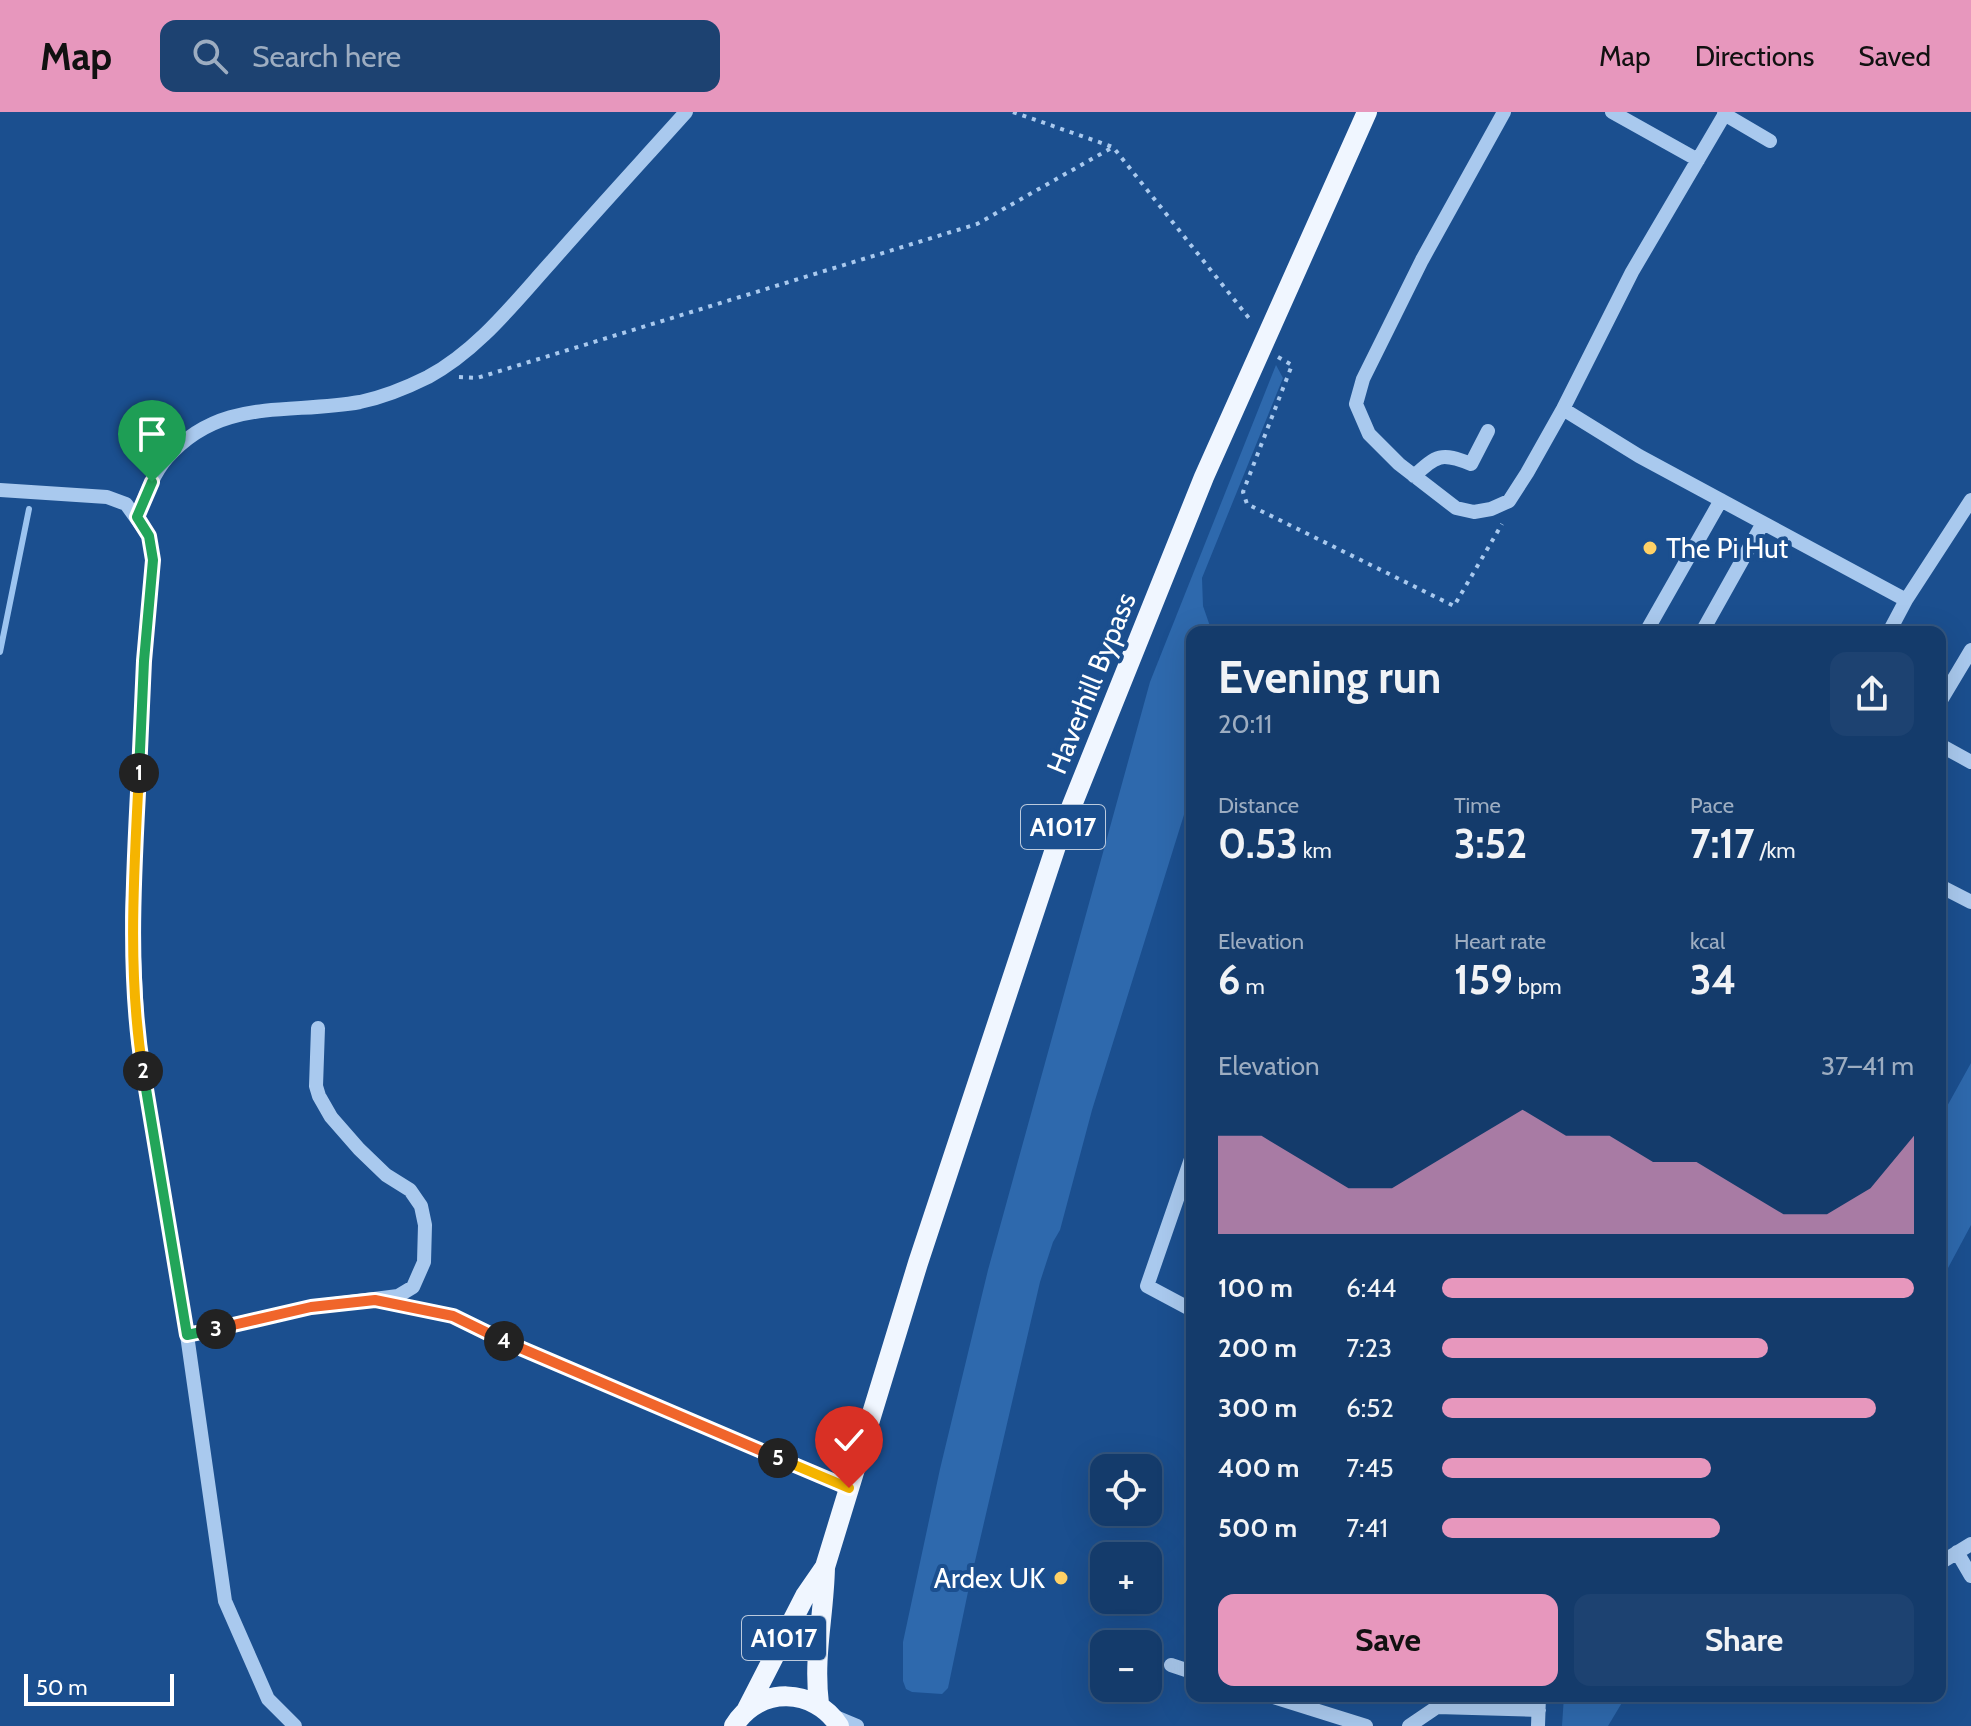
<!DOCTYPE html>
<html lang="en">
<head>
<meta charset="utf-8">
<style>
	body { margin:0; font-family:Cabin,sans-serif; background:#1d4271; color:#f1f3f6; height:100vh; display:flex; flex-direction:column; font-size:30px; white-space:nowrap }
	* { box-sizing:border-box; margin:0 }
	p { font-size:26px; color:#9dadc1 }
	.icon { flex:none; width:44px; height:44px; fill:none; stroke:currentColor; stroke-width:2; stroke-linecap:round; stroke-linejoin:round }
	.map { position:relative; flex:1; overflow:hidden }
	.sheet { position:absolute; left:1186px; top:514px; width:760px; height:1076px; display:flex; flex-direction:column; background:#143b6b; border-radius:16px; box-shadow:0 8px 32px #0002,0 0 0 2px #33557e }
	.sheet>* { flex:none }
	.controls { position:absolute; left:1090px; top:1342px; display:grid; gap:16px }
	.controls a { display:grid; place-items:center; width:72px; height:72px; border-radius:16px; background:#143b6b; box-shadow:0 8px 32px #0002,0 0 0 2px #33557e; font-size:40px }
	.scale { position:absolute; left:24px; bottom:20px; width:150px; box-sizing:border-box; padding-left:8px; border:4px solid #fff; border-top:0; font-size:22px; line-height:28px; white-space:nowrap; color:#fff; -webkit-text-stroke:6px #1b4f8f; paint-order:stroke }
	.pin { position:absolute; display:grid; place-items:center; width:68px; height:68px; color:#fff; margin:-82px -34px; border-radius:50% 50% 50% 0; rotate:-45deg; box-shadow:0 0 8px #0007 }
	.pin .icon { rotate:45deg }
	.km { position:absolute; width:40px; height:40px; margin:-20px; border-radius:50%; background:#222; color:#fff; font-size:22px; line-height:40px; text-align:center }
	.round { display:grid; place-items:center; flex:none; width:84px; height:84px; border-radius:16px; background:#1d4271 }
	.headline { display:flex; align-items:center; justify-content:space-between; height:136px; padding:0 32px }
	h1 { font-size:44px; font-weight:700; line-height:60px }
	.metrics { display:grid; grid-template-columns:repeat(3,1fr); gap:12px; height:136px; padding:8px 32px }
	.metrics div { display:grid; align-content:center }
	.metrics b { font-size:40px; font-weight:700 }
	.metrics small { font-size:22px; font-weight:400 }
	.metrics p { font-size:22px }
	.chart { height:224px; padding:16px 32px }
	.chart p { display:flex; justify-content:space-between }
	.chart svg { width:100%; height:144px; margin-top:8px; fill:#e797bd; opacity:.7 }
	.primary-button { display:flex; gap:16px; margin-top:auto; padding:16px 32px }
	.primary-button a { flex:1; height:92px; border-radius:16px; background:#e797bd; color:#111; font-size:32px; font-weight:700; line-height:92px; text-align:center }
	.primary-button a+a { background:#1d4271; color:#f1f3f6 }
	ul { padding:0 32px; list-style:none; font-size:26px }
	li { display:grid; grid-template-columns:128px 96px 1fr; align-items:center; height:60px }
	li i { height:20px; border-radius:10px; background:#e797bd }
	header { display:flex; align-items:center; gap:48px; box-sizing:border-box; height:112px; padding:0 40px; background:#e797bd; color:#111 }
	header strong { font-size:38px }
	nav { display:flex; gap:44px; margin-inline-start:auto; font-size:28px }
	.search { width:560px; height:72px; background:#1d4271; display:flex; align-items:center; gap:20px; box-sizing:border-box; padding:0 28px; border-radius:16px; color:#9dadc1; font-size:30px }
	.map>svg:first-child { display:block }
	.green { fill:#2e69ad }
	.lines { fill:none; stroke-linecap:round; stroke-linejoin:round }
	.stream { stroke:#9cc4f0; stroke-width:6 }
	.path { stroke:#a9c9ee; stroke-width:4; stroke-dasharray:4 6; stroke-linecap:butt }
	.minor { stroke:#a9c9ee; stroke-width:14 }
	.major { stroke:#f0f6ff; stroke-width:20 }
	.split-1-casing { stroke:#fff; stroke-width:16 }
	.split-2-casing { stroke:#fff; stroke-width:16 }
	.split-3-casing { stroke:#fff; stroke-width:16 }
	.split-4-casing { stroke:#fff; stroke-width:16 }
	.split-5-casing { stroke:#fff; stroke-width:16 }
	.split-6-casing { stroke:#fff; stroke-width:16 }
	.split-1 { stroke:#22a559; stroke-width:10 }
	.split-2 { stroke:#f5b400; stroke-width:10 }
	.split-3 { stroke:#22a559; stroke-width:10 }
	.split-4 { stroke:#f0652b; stroke-width:10 }
	.split-5 { stroke:#f0652b; stroke-width:10 }
	.split-6 { stroke:#f5b400; stroke-width:10 }
	.poi-dot { fill:#ffd166; stroke:#1b4f8f; stroke-width:3 }
	.labels { text-anchor:middle; dominant-baseline:central; stroke-width:8; stroke-linejoin:round; paint-order:stroke }
	.shield { fill:#1b4f8f; stroke:#bbcadd; stroke-width:2 }
	.shield-label { font-size:26px; font-weight:bold; fill:#fff }
	.poi-label { font-size:28px; fill:#fff; stroke:#1b4f8f; text-anchor:start }
	.street-label { font-size:28px; fill:#fff; stroke:#1b4f8f }
</style>
</head>
<body>
<header>
<strong>Map</strong>
<div class="search"><svg class="icon" aria-label="search" viewBox="0 0 24 24"><circle cx="10" cy="10" r="6"/><path d="M15 15l6 6"/></svg>Search here</div>
<nav><a>Map</a><a>Directions</a><a>Saved</a></nav>
</header>
<div class="map">
<svg width="1971" height="1614" viewBox="0 0 1971 1614">
	<rect width="100%" height="100%" fill="#1b4f8f"/>
	<path class="green" d="M1276 253 1283 266 1202 466 1203 494 1212 520H1192V677L1092 998 1060 1118 1053 1130 1040 1170 969 1475 948 1576 942 1582 912 1580 906 1577 903 1569V1530L940 1357 988 1158 1150 570Z
		M1971 951V1113L1940 1171V1007Z
		M1564 1584H1626L1608 1614H1562Z"/>
	<g class="lines">
		<path class="stream" d="M0 540 29 397"/>
		<path class="path" d="M1013 0 1113 35 1252 210
			M1278 245 1292 253 1243 380 1247 392 1454 494 1502 412
			M459 265 477 266 977 112 1113 35
			M413 1196 453 1204 476 1217 832 1369"/>
		<path class="minor" d="M1504 0 1422 148 1363 267 1356 292 1369 322 1399 352 1456 396 1474 400 1491 397 1509 389 1527 361 1563 297 1632 160 1726 0
			M1612 0 1698 48
			M1724 2 1770 29
			M1563 297 1639 344 1906 488
			M1414 364C1437 343 1441 340 1471 352L1488 319
			M0 378 107 385 126 392 149 424 153 448 144 549 132 805 138 927 187 1223 225 1489 268 1587 295 1614
			M137 405C145 385 153 362 167 346 221 284 289 303 360 290 384 285 406 276 428 265 478 238 514 191 552 149 596 99 641 50 686 0
			M1646 520 1721 388
			M1702 520 1763 411
			M1889 520 1906 488 1971 388
			M1940 590 1971 538
			M1940 633 1971 650
			M1940 774 1971 790
			M1192 1044 1147 1174 1192 1198
			M187 1223 311 1195 398 1184 413 1175 424 1150 425 1113 421 1094 410 1078 386 1063 359 1037 331 1005 319 984 316 974 318 916
			M1957 1440 1971 1464
			M1940 1451 1971 1432
			M1171 1553 1192 1560
			M1270 1584 1366 1614
			M833 1604 857 1614
			M1409 1614 1437 1595 1539 1598
			M1538 1614 1539 1584"/>
		<path class="major" d="M819 1592C813 1544 824 1504 825 1455L918 1151 1058 728 1204 365 1367 0
			M746 1599 805 1484 825 1455
			M734 1614C759 1573 815 1576 839 1614"/>
	</g>
	<g class="lines">
		<defs>
			<path id="split-1" d="M139 661 144 549 153 448 149 424 137 405 152 370"/>
			<path id="split-2" d="M139 661C134 760 127 860 143 959"/>
			<path id="split-3" d="M143 959 187 1223 216 1217"/>
			<path id="split-4" d="M216 1217 311 1195 375 1188 453 1204 504 1229"/>
			<path id="split-5" d="M504 1229 778 1346"/>
			<path id="split-6" d="M778 1346 849 1376"/>
		</defs>
		<use href="#split-1" class="split-1-casing"/>
		<use href="#split-2" class="split-2-casing"/>
		<use href="#split-3" class="split-3-casing"/>
		<use href="#split-4" class="split-4-casing"/>
		<use href="#split-5" class="split-5-casing"/>
		<use href="#split-6" class="split-6-casing"/>
		<use href="#split-1" class="split-1"/>
		<use href="#split-2" class="split-2"/>
		<use href="#split-3" class="split-3"/>
		<use href="#split-4" class="split-4"/>
		<use href="#split-5" class="split-5"/>
		<use href="#split-6" class="split-6"/>
	</g>
	<g class="poi-dot">
		<circle cx="1650" cy="436" r="8"/>
		<circle cx="1061" cy="1466" r="8"/>
	</g>
	<g class="labels">
		<g class="shield">
			<rect x="1021" y="693" width="84" height="44" rx="6"/>
			<rect x="742" y="1504" width="84" height="44" rx="6"/>
		</g>
		<g class="shield-label">
			<text x="1063" y="715">A1017</text>
			<text x="784" y="1526">A1017</text>
		</g>
		<g class="poi-label">
			<text x="1666" y="436">The Pi Hut</text>
			<text x="1045" y="1466" text-anchor="end">Ardex UK</text>
		</g>
		<g class="street-label">
			<text transform="translate(1091 571) rotate(-68)">Haverhill Bypass</text>
		</g>
	</g>
</svg>
<div class="controls">
<a><svg class="icon" aria-label="locate" viewBox="0 0 24 24"><circle cx="12" cy="12" r="6"/><path d="M12 2v4M12 18v4M2 12h4M18 12h4"/></svg></a>
<a>+</a>
<a>−</a>
</div>
<div class="scale">50 m</div>
<div class="pin" style="left:152px;top:370px;background:#1e9e55"><svg class="icon" aria-label="arrive" viewBox="0 0 24 24"><path d="M6 21V4h12l-3 4 3 4H6"/></svg></div>
<div class="pin" style="left:849px;top:1376px;background:#d93025"><svg class="icon" aria-label="check" viewBox="0 0 24 24"><path d="M5 12l5 5 9-10"/></svg></div>
<b class="km" style="left:139px;top:661px">1</b>
<b class="km" style="left:143px;top:959px">2</b>
<b class="km" style="left:216px;top:1217px">3</b>
<b class="km" style="left:504px;top:1229px">4</b>
<b class="km" style="left:778px;top:1346px">5</b>
<section class="sheet">
<div class="headline"><div><h1>Evening run</h1><p>20:11</p></div><a class="round"><svg class="icon" aria-label="share" viewBox="0 0 24 24"><path d="M12 15V3M7 8l5-5 5 5M5 13v7h14v-7"/></svg></a></div>
<div class="metrics">
<div><p>Distance</p><b>0.53<small> km</small></b></div>
<div><p>Time</p><b>3:52</b></div>
<div><p>Pace</p><b>7:17<small> /km</small></b></div>
</div>
<div class="metrics">
<div><p>Elevation</p><b>6<small> m</small></b></div>
<div><p>Heart rate</p><b>159<small> bpm</small></b></div>
<div><p>kcal</p><b>34</b></div>
</div>
<div class="chart"><p><span>Elevation</span>37–41 m</p>
<svg viewBox="0 0 160 44" preserveAspectRatio="none"><path d="M0 44V14L10 14L20 22L30 30L40 30L50 22L60 14L70 6L80 14L90 14L100 22L110 22L120 30L130 38L140 38L150 30L160 14V44z"/></svg>
</div>
<ul>
<li><b>100 m</b>6:44<i style="width:100%"></i></li>
<li><b>200 m</b>7:23<i style="width:69%"></i></li>
<li><b>300 m</b>6:52<i style="width:92%"></i></li>
<li><b>400 m</b>7:45<i style="width:57%"></i></li>
<li><b>500 m</b>7:41<i style="width:59%"></i></li>
</ul>
<div class="primary-button"><a>Save</a><a>Share</a></div>
</section>
</div>
</body>
</html>
